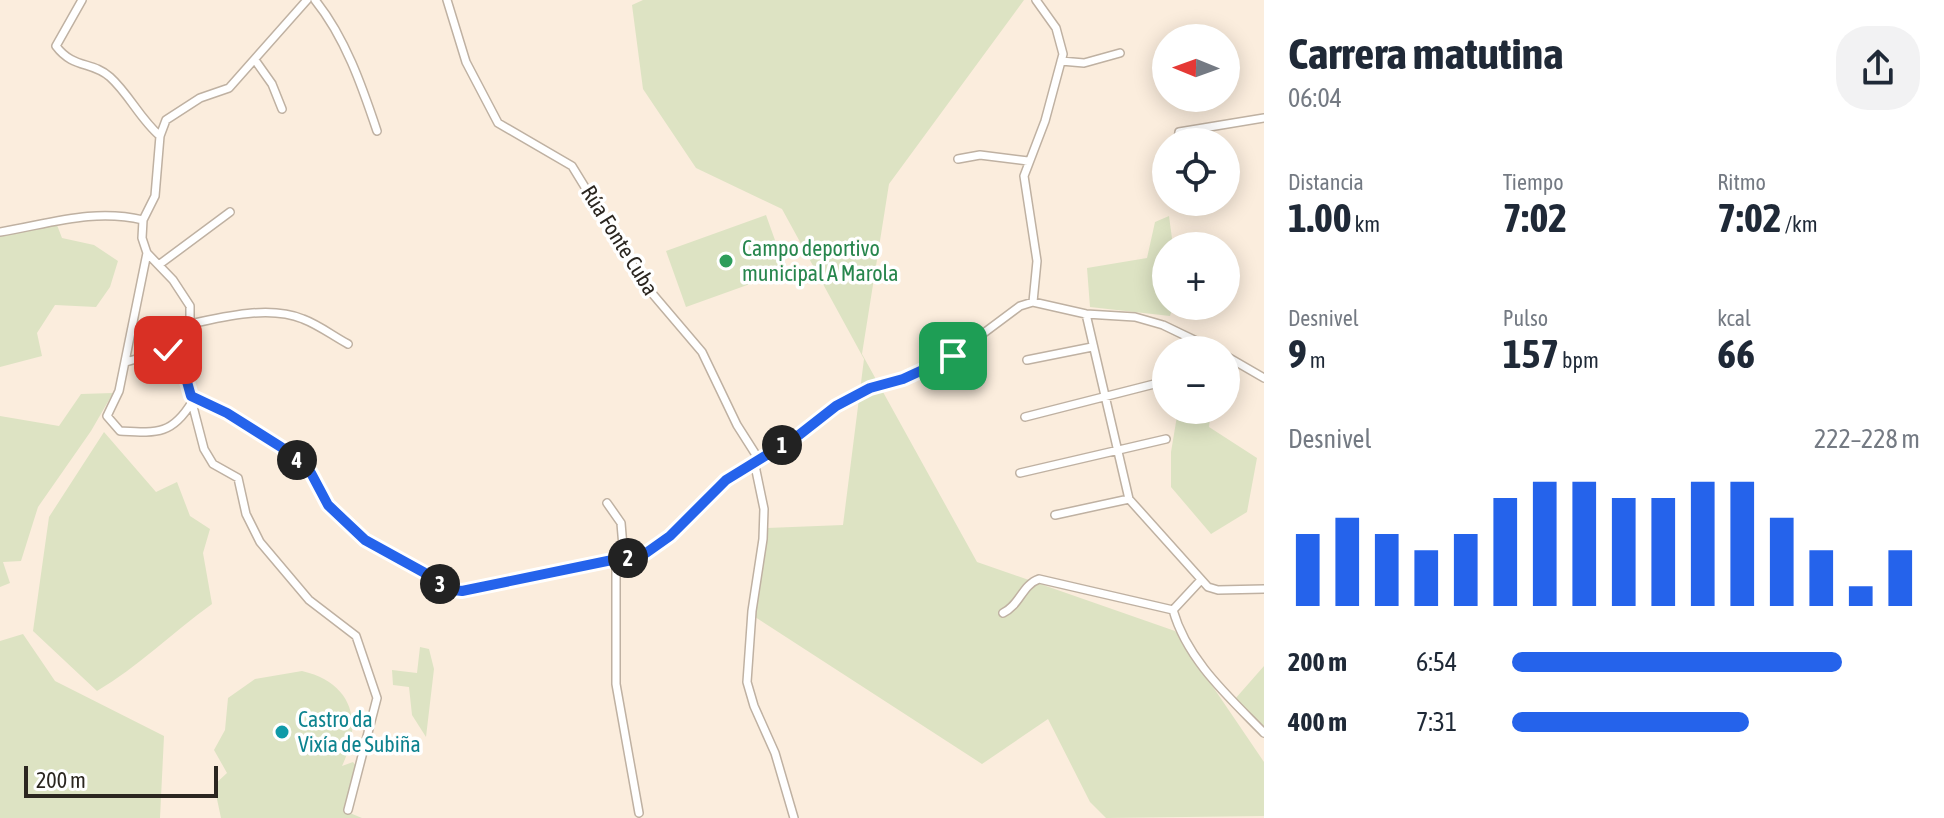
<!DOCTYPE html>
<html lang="es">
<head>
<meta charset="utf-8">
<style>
	body { margin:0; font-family:"Asap Condensed",sans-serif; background:#f2f2f3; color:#1f2937; height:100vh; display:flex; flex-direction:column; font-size:30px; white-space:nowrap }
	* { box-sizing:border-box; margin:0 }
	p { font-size:26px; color:#747a83 }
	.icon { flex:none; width:44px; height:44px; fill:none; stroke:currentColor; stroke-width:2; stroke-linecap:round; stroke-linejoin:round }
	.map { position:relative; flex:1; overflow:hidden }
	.details { display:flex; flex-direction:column; background:#fff; width:680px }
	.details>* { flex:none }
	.needle { width:52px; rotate:271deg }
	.tools { position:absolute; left:1152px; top:24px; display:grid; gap:16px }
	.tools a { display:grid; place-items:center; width:88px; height:88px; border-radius:50%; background:#fff; box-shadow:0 4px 20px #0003; font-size:40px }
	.scale { position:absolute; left:24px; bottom:20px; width:194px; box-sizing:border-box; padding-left:8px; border:4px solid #2b2620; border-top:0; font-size:22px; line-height:28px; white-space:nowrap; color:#2b2620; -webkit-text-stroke:6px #fff; paint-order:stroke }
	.pin { position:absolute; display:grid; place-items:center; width:68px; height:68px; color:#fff; margin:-34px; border-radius:16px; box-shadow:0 4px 12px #0006 }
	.km { position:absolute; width:40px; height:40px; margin:-20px; border-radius:50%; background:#222; color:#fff; font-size:22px; line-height:40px; text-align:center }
	.round { display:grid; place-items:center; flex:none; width:84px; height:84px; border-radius:32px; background:#f2f2f3 }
	.summary { display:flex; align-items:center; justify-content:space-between; height:136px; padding:0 24px }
	h1 { font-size:44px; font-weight:700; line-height:60px }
	.stats { display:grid; grid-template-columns:repeat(3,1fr); gap:12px; height:136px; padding:8px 24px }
	.stats div { display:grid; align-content:center }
	.stats b { font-size:40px; font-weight:700 }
	.stats small { font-size:22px; font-weight:400 }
	.stats p { font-size:22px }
	.chart { height:224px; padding:16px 24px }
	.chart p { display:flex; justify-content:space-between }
	.chart svg { width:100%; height:144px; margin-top:8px; stroke:#2563eb; stroke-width:6 }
	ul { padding:0 24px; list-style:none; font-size:26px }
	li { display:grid; grid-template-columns:128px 96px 1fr; align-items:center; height:60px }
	li i { height:20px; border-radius:10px; background:#2563eb }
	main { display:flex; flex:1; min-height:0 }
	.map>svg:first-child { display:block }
	.green { fill:#dde3c3 }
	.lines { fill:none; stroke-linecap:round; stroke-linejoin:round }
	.minor-casing { stroke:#bfb1a2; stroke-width:10 }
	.minor { stroke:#fff; stroke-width:7 }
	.route-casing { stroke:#fff; stroke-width:16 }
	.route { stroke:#2563eb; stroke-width:10 }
	.leisure-dot { fill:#2e9e5b; stroke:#fff; stroke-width:3 }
	.culture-dot { fill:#0f9aa8; stroke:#fff; stroke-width:3 }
	.labels { text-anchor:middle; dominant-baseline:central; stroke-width:7; stroke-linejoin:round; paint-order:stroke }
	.street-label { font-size:22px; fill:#2b2620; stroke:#fff }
	.leisure-label { font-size:22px; fill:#27864d; stroke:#fff; text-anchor:start }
	.culture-label { font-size:22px; fill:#0d838f; stroke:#fff; text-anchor:start }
</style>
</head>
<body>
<main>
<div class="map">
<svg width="1264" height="818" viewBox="0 0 1264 818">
	<rect width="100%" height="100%" fill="#fbeddd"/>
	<path class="green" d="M643 0H1024L889 184 862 354 977 562 1175 631 1264 762V816L1106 818 1090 802 1048 719 982 764 755 617 767 528 843 525 864 359 782 209 696 168 643 89 632 5Z
		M766 215 786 271 686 307 666 251Z
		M1169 216 1173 246H1166V306H1173L1170 316 1090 307 1087 268 1147 258 1155 222Z
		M57 225 62 238 94 245 118 261 110 287 96 307 55 305 37 333 42 356 0 367V235Z
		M113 393 91 431 38 507 21 561 3 562 10 583 0 587V416L59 426 81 394Z
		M1178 410H1211L1209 427 1257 458 1247 512 1211 534 1171 487V452Z
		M104 432 156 492 177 482 190 516 210 529 203 553 212 604C173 632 138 667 97 691L33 631 49 517Z
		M23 634 55 681 164 736 160 818H0V641Z
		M420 647 429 649 434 669 426 737 412 715 409 687 393 685 392 670 417 673Z
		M1264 666V726L1235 699Z
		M302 671C353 683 363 722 342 766L353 762 357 767 345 811 362 818H221L214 785 227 773 214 750 225 730 228 698 255 679Z"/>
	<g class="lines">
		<defs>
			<path id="minor" d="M82 0 56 46C73 69 92 61 110 77 129 94 140 119 160 136
				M307 0 229 88 200 98 166 120 160 136 155 196 143 220 142 238 147 253 173 280 190 306V324L183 345 182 364 204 449 213 464 238 478 246 514 260 542 309 600 356 636 377 698 348 810
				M315 0C345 37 362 86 377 131
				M447 0 466 62 498 123 572 166 645 285 702 352 737 425 758 458
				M255 60 272 84 282 109
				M1061 61 1084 63 1120 53
				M1178 142 1179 132 1264 118
				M958 159 980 155 1028 161
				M0 232C49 224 93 208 143 220
				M147 253 119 391 107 416 120 431C157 433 172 435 192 402
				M160 264 230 212
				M1033 302 1037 261 1024 176 1045 121 1063 54 1056 28 1036 0
				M1086 314 1129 499 1208 587 1218 590 1264 589
				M190 324C224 317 269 305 303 319 319 325 333 336 348 344
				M1226 356 1264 378
				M1027 360 1092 347
				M126 362 183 345
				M191 396 227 413 281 447 311 473 328 505 365 540 434 578 444 589 462 591 646 553 670 536 726 480 799 435 836 406 870 388 903 379 953 356 1020 306 1033 302 1086 314 1135 317 1163 325 1215 350
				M1025 417 1166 381
				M754 461 764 509 763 539 752 611 747 682 754 706 775 753 794 818
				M1020 473 1166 439
				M607 503 621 523 624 559
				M1055 515 1129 499
				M616 559V684L639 813
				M1173 610C1187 660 1229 697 1264 733
				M1173 610 1200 581
				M1003 613C1020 605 1022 585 1039 579L1173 610"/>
		</defs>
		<use href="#minor" class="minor-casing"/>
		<use href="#minor" class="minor"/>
	</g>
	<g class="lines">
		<defs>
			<path id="route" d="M168 350 183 345 182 364 191 396 227 413 281 447 311 473 328 505 365 540 434 578 444 589 462 591 646 553 670 536 726 480 799 435 836 406 870 388 903 379 953 356"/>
		</defs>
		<use href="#route" class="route-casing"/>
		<use href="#route" class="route"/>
	</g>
	<circle class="leisure-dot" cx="726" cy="261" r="8"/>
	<circle class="culture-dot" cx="282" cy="732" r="8"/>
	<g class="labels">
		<g class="street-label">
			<text transform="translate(620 240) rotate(58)">Rúa Fonte Cuba</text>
		</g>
		<g class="leisure-label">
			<text x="742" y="248">Campo deportivo<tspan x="742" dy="25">municipal A Marola</tspan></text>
		</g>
		<g class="culture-label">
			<text x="298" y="719">Castro da<tspan x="298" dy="25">Vixía de Subiña</tspan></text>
		</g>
	</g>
</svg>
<div class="tools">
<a><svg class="needle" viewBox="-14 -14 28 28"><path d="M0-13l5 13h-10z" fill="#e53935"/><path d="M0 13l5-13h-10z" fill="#747a83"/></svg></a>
<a><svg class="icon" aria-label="locate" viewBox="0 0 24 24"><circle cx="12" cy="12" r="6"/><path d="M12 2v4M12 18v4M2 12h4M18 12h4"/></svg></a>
<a>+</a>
<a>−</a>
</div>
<div class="scale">200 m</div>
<div class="pin" style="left:953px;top:356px;background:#1e9e55"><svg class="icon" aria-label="arrive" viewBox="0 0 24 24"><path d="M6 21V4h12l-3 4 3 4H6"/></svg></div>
<div class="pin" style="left:168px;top:350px;background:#d93025"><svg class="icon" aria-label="check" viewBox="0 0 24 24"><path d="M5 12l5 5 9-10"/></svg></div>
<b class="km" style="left:782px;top:445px">1</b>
<b class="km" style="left:628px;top:558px">2</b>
<b class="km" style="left:440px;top:584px">3</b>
<b class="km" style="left:297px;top:460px">4</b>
</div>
<section class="details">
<div class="summary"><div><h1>Carrera matutina</h1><p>06:04</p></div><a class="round"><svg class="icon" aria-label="share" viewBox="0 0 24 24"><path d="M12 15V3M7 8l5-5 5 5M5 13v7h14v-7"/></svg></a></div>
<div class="stats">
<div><p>Distancia</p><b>1.00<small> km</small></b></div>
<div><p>Tiempo</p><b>7:02</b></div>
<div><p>Ritmo</p><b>7:02<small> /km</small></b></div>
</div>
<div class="stats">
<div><p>Desnivel</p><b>9<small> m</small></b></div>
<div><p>Pulso</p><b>157<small> bpm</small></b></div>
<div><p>kcal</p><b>66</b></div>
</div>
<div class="chart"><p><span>Desnivel</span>222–228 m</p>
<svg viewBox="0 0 160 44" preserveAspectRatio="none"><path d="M5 44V22M15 44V17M25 44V22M35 44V27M45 44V22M55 44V11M65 44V6M75 44V6M85 44V11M95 44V11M105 44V6M115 44V6M125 44V17M135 44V27M145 44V38M155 44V27"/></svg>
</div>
<ul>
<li><b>200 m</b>6:54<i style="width:81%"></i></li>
<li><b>400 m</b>7:31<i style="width:58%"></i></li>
</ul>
</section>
</main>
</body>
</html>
